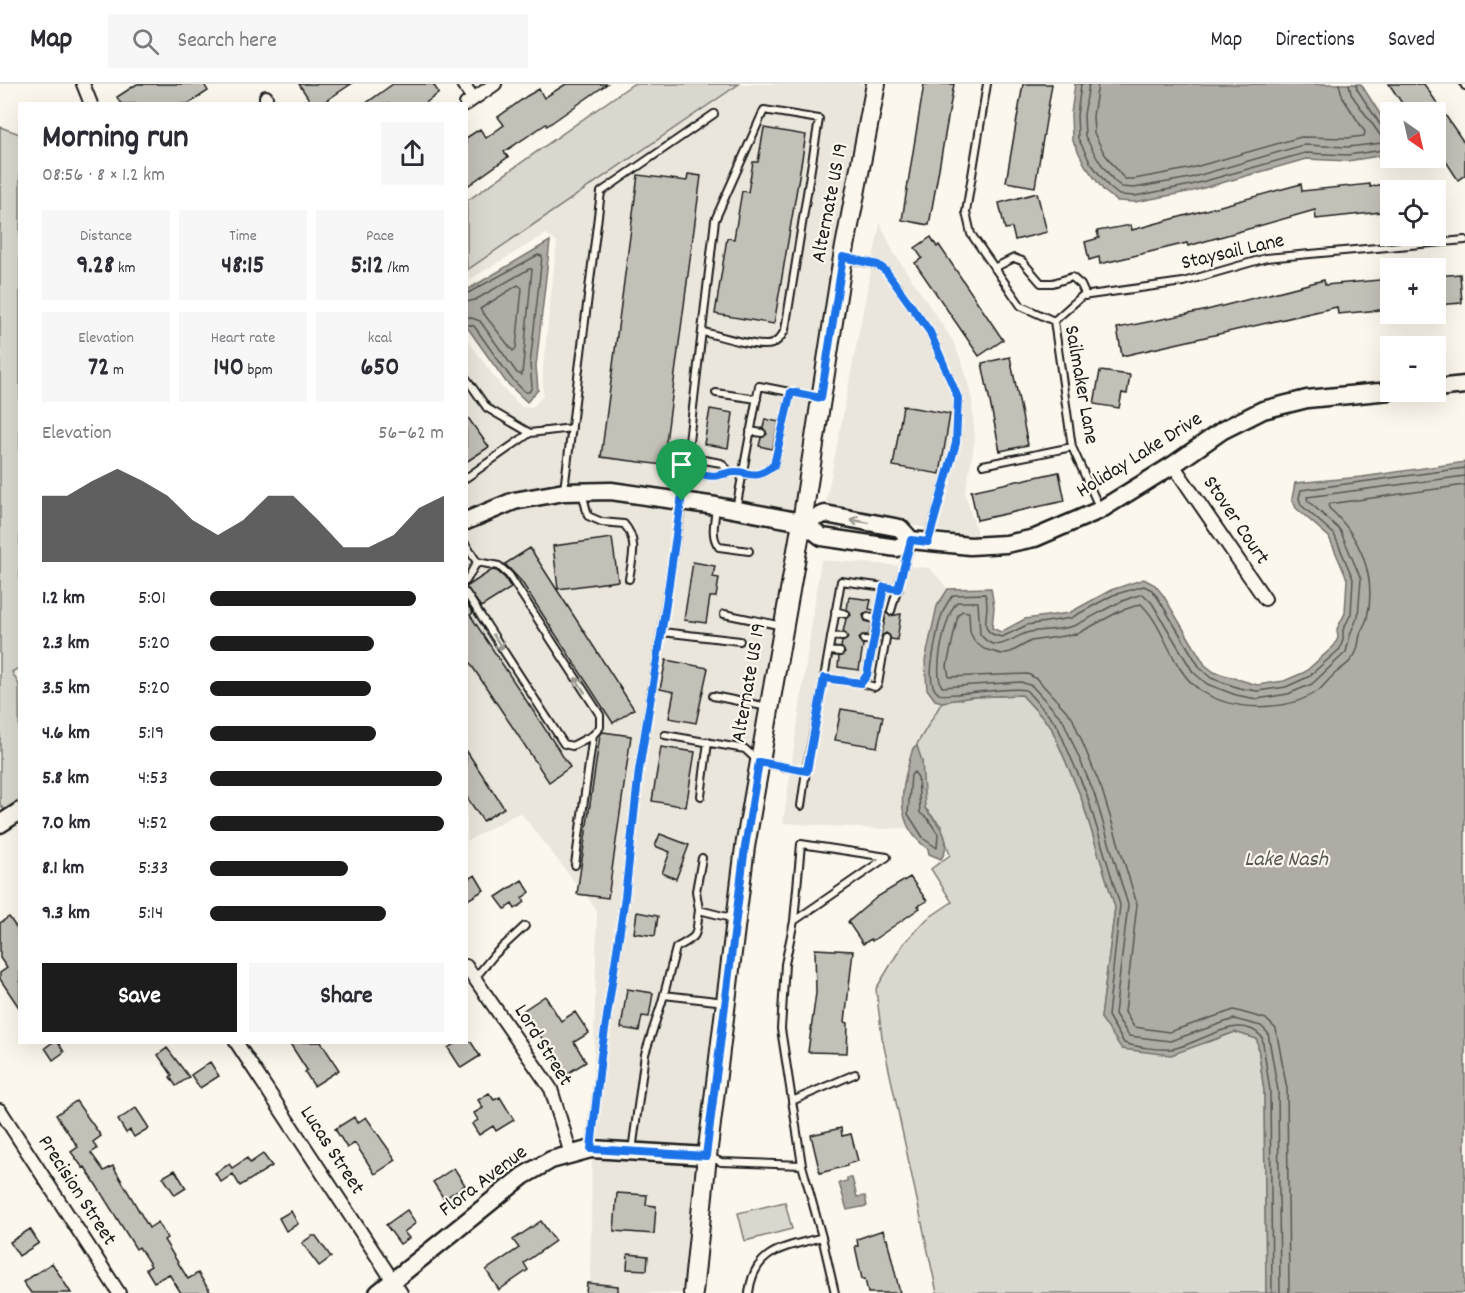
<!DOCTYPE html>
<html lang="en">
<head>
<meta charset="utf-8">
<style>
	body { margin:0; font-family:Dekko,sans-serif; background:#f7f7f7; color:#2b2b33; height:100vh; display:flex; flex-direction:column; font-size:22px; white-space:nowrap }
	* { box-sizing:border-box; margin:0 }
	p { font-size:20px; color:#7c7c81 }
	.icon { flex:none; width:33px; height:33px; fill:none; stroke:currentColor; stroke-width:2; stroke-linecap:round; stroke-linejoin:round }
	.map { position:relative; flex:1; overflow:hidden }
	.drawer { position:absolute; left:18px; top:18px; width:450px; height:942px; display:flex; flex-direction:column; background:#fff; border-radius:0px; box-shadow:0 6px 24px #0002 }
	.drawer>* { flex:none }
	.needle { width:39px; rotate:146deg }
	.tools { position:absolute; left:1380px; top:18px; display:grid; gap:12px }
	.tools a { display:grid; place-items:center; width:66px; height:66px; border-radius:0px; background:#fff; box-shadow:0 6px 24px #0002; font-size:30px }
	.pin { position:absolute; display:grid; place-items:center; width:51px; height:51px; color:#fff; margin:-62px -26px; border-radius:50% 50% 50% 0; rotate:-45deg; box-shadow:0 0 6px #0007 }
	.pin .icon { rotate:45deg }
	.round { display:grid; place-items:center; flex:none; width:63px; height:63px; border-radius:0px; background:#f7f7f7 }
	.headline { display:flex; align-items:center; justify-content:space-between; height:102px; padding:0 24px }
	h1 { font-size:33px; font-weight:800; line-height:45px }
	.figures { display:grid; grid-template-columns:repeat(3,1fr); gap:9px; height:102px; padding:6px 24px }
	.figures div { display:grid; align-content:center; border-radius:0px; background:#f7f7f7; text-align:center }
	.figures b { font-size:26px; font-weight:800 }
	.figures small { font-size:16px; font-weight:400 }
	.figures p { font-size:16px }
	.chart { height:168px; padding:12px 24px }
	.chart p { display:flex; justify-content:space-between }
	.chart svg { width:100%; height:108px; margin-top:6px; fill:#1c1c1c; opacity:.7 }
	.button { display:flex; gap:12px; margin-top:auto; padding:12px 24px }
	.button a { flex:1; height:69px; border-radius:0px; background:#1c1c1c; color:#fff; font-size:24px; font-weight:800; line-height:69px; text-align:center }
	.button a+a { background:#f7f7f7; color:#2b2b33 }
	ul { padding:0 24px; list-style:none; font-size:20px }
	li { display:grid; grid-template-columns:96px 72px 1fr; align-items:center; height:45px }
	li i { height:15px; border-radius:8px; background:#1c1c1c }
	header { display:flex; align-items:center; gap:36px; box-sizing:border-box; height:84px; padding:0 30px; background:#fff; border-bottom:2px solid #e1e1e2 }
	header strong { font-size:28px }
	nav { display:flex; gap:33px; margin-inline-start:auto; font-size:21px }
	.search { width:420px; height:54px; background:#f7f7f7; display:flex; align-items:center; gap:15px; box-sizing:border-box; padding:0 21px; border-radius:0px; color:#7c7c81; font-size:22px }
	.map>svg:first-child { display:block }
	.built { fill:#eae6dc }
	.green { fill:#dad7ce; stroke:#7b7a75; stroke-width:1.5 }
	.water { fill:#afaca5; stroke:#74726e; stroke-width:1.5 }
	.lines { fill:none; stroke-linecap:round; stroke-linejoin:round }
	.shore { stroke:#575653; stroke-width:1.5 }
	.building { fill:#c3c0b8; stroke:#1c1c1c; stroke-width:1.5 }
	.service-casing { stroke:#1c1c1c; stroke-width:10 }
	.minor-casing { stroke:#1c1c1c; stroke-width:16 }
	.tertiary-casing { stroke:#1c1c1c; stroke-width:21 }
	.secondary-casing { stroke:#1c1c1c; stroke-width:22 }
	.service { stroke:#fbf7ec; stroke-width:6 }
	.minor { stroke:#fbf7ec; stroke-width:12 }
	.tertiary { stroke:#fbf7ec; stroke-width:16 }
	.secondary { stroke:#fbf7ec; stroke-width:18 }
	.oneway { stroke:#97948e }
	.route-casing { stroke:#fff; stroke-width:12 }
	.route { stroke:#1a73e8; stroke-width:8 }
	.labels { text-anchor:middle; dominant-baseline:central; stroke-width:4.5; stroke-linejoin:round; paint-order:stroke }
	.street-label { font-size:21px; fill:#1c1c1c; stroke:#fbf7ec }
	.water-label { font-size:22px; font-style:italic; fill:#575653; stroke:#fbf7ec }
</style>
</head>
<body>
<header>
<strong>Map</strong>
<div class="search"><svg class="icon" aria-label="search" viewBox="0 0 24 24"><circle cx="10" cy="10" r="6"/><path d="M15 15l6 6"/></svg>Search here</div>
<nav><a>Map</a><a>Directions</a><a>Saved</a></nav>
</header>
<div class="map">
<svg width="1465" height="1209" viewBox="0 0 1465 1209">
	<rect width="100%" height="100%" fill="#fbf7ec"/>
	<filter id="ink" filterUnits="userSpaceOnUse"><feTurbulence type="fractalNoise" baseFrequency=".0167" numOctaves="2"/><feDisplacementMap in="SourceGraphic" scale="12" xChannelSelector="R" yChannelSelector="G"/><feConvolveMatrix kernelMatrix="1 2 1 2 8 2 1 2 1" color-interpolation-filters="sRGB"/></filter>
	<g filter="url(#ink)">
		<path class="built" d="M739 0H869L796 430 686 408 610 399 467 428 466 254 501 302 522 323 532 324 543 312V283L557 158 546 150 467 197V184Z
			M880 139 894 169 953 257 964 283 972 316 975 356 965 410 979 455 825 423Z
			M611 414 793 444 700 1064 592 1057 597 826 520 728 467 757V445L516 425 565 415Z
			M821 476 930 484 948 505 937 522 925 577 935 616 942 618 910 674 902 731 909 744 879 745 783 739Z
			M592 1072 699 1078 685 1209H587L590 1207Z"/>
		<path class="green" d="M633 0H739L467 186V117Z
			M0 43 20 50V583L12 588 19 601 20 717 4 726 0 720Z
			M1022 611 1051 643 1081 713 1115 823 1101 934 1209 958 1235 948 1257 955 1264 1007 1266 1209H937L882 953 876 905 903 860 927 835 952 818 931 785 950 771 941 742 925 724 917 660 942 618 972 613Z
			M785 1118 792 1145 745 1157 738 1129Z"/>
		<path class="water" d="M1075 0H1361L1390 46V70L1348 77 1306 75 1193 107 1135 118 1117 117 1104 107 1085 81 1072 55 1071 30Z
			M550 157 536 282 538 306 527 318 506 298 467 243V206Z
			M1465 378V1209H1266L1264 1007 1257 955 1235 948 1171 971 1122 965 1101 934 1115 823 1081 713 1051 643 1022 611 972 613 942 618 935 616 927 605 925 577 937 522 948 505 991 504 994 523 992 544 1001 548 1025 535 1069 529 1111 506 1144 495 1155 501 1163 511 1205 581 1214 588 1257 601 1284 597 1305 588 1334 562 1338 554 1337 545 1345 529 1347 495 1329 453 1296 424 1292 415 1295 399 1362 393Z
			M917 662 922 677 925 724C936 739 955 754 941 775L929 770 928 765C891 738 902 702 913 664Z
			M847 1094H852L857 1113 865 1112 867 1122 847 1126 839 1099 847 1097Z"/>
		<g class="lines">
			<path class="shore" d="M1081 0 1077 31 1078 54 1090 78 1109 103 1119 111 1135 112 1191 101 1305 69 1348 71 1390 65
				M1089 0 1084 31 1085 52 1097 74 1114 97 1122 103 1134 104 1190 94 1303 61 1348 63 1382 59 1383 55 1351 10 1349 0
				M1098 0 1093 32 1094 49 1104 69 1121 91 1125 95H1134L1188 85 1301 53 1347 54 1364 52 1365 48 1343 14 1339 0
				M1356 0 1357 5 1383 45 1390 48
				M518 201 522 204 516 264 513 267 480 225Z
				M466 210 538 171 542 172 530 281 532 303 529 308H525L511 294 474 242 466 240
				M466 218 475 216 529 185H532L522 291 517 289 480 237 466 232
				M914 688 918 693 920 729 928 735 938 750 937 764 924 755 908 730 911 691Z
				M1272 1209 1270 1007 1262 953C1238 926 1198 962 1171 965 1158 966 1136 963 1124 959L1108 932 1120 821 1087 711 1057 641 1026 606C1010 602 944 614 939 610 928 603 931 582 933 571 937 551 939 527 953 511L985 510C993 529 973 548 1002 553L1027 541 1071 534 1113 511 1144 502 1152 506 1158 514 1200 584 1211 594 1239 604 1257 607 1286 603 1308 593 1340 565 1343 555V546L1351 530 1353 495 1334 450 1301 421 1299 414 1301 406 1465 384
				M1280 1209 1278 1007 1268 949 1261 942 1234 935 1170 957 1129 952 1115 930 1128 821 1094 709 1063 636 1032 602 1021 598 942 603C933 587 945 531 957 518H978L980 550C997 573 1011 552 1030 548 1044 545 1062 547 1076 541 1099 530 1118 516 1143 510L1152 519 1193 588 1207 600 1236 611 1257 615 1288 610 1312 600 1346 568 1351 548 1358 532 1361 495 1340 446 1308 417 1307 413 1465 392
				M1289 1209 1287 1005 1276 945 1266 935 1234 926 1169 948 1134 943 1125 928 1137 820 1102 706 1072 633 1038 596 1028 590 949 593 947 582 958 531 962 527 969 528 970 548 975 558 984 565 1001 570 1011 568 1031 557 1077 550 1120 527 1141 520C1166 544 1171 586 1200 606 1231 628 1287 628 1318 607 1325 601 1330 593 1337 588 1342 584 1347 581 1351 576 1358 569 1358 560 1360 551 1361 545 1366 540 1367 534 1377 492 1360 452 1329 424V420L1465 401"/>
		</g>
		<path class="building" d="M137 0H204L208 7 188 20H121L117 13Z
			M299 0H351L321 20H312Z
			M393 0H433L439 9 424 20H365Z
			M566 0H607L547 42 546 40 504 68 508 73 466 103V54L480 45 486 54 504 41 498 33 527 12 539 5 544 14Z
			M924 0H954L929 141 902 136Z
			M1023 0H1052L1035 103 1006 98Z
			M1389 0H1424L1465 60V91L1458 96 1436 62V28H1408Z
			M764 44 806 51 774 240 715 230 727 154 734 155 742 107 748 108 753 78H758Z
			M688 90 701 92 663 381 601 373 638 91 687 97Z
			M1390 98V127L1316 135 1315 126 1188 162 1187 159 1100 180 1099 173 1089 176 1085 158 1099 154 1097 147 1131 141 1132 146 1301 100 1302 107 1370 100V103Z
			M1037 109 1047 148 1015 156 1012 144 1005 145 999 119Z
			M931 153 937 163 939 161 1003 256 979 272 915 179 922 174 915 164Z
			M1460 190 1462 219 1436 221V192Z
			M1390 195V225L1338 230 1337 223 1122 272 1117 244 1203 227 1324 196 1325 201Z
			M1010 273 1028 361 1000 367 982 279Z
			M1100 287 1130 291 1127 310 1122 309 1119 324 1094 320Z
			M903 322 950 330 940 390 893 382Z
			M710 325 733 329 728 364 704 360Z
			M466 331 489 363 466 378Z
			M765 335 779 338 772 365 759 362 761 354 767 350 763 344Z
			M1059 388 1065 417 977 436 971 407Z
			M612 454 618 497 558 505 553 462Z
			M530 464 634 625 613 639 521 497 505 480Z
			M693 478 715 482 713 493 719 494 716 513H710L706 539 684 536Z
			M492 486 497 487 505 494 511 504 481 523 466 503Z
			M849 513 871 516 869 525 874 526V529L867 528 863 531 865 537 872 539 869 551H862L859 555 863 561 859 586 838 583 839 573 845 569 841 563 842 558 848 554 843 548 846 535 851 531 847 525Z
			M466 519 473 529 470 531 570 683 549 698 466 573Z
			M885 528 890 532 901 530 897 556 891 555 886 549 880 553 885 537Z
			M666 576 708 584 696 639 669 634 674 608 660 605Z
			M841 625 883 632 877 663 835 656Z
			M603 648 631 652 608 814 577 810 600 651Z
			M661 663 695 668 686 723 652 717Z
			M466 666 504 724 483 737 466 712Z
			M660 750 689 761 676 795 662 789 670 768 655 762Z
			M475 791 484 806 466 817V796Z
			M910 793 927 817 918 822 920 824 872 857 871 855 863 860 848 838 877 813Z
			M522 796 530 808 522 814 525 818 515 825 512 820 505 825 496 813Z
			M637 828 658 832 655 852 634 849Z
			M9 833 20 849V925L0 895V889L7 884 0 874V839Z
			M815 865 853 867 845 938 848 939 847 969 808 968 816 909Z
			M627 905 653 909 649 933 642 932 639 947 621 944Z
			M545 912 561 937 575 928 589 949 574 958 586 978 565 991 524 926Z
			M53 958H58L64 968 53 976 45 964Z
			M289 958H321L339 986 314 1002 305 988 307 986Z
			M457 958H471L480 972 461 984 448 964Z
			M167 964 189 993 176 1002 170 993 172 991 158 971Z
			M210 978 219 992 200 1004 191 991Z
			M489 1009 494 1016 500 1013 514 1036 496 1047 493 1042 479 1051 472 1040 478 1036 474 1029 483 1024 478 1016Z
			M76 1017 101 1052 93 1058 97 1065 91 1069 104 1087 113 1082 149 1144 158 1138 167 1154 164 1156 188 1195 198 1189 211 1209H181L169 1190 154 1198 146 1185 151 1182 139 1163 136 1165 85 1083 83 1084 71 1068 78 1063 56 1031Z
			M136 1024 149 1044 134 1053 130 1046 126 1049 118 1036Z
			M354 1033 357 1039 366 1033 396 1076 375 1090 355 1059 347 1064 335 1045Z
			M841 1044 842 1052 851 1050 858 1077 847 1080V1082L820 1089 811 1051Z
			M263 1070 272 1082 240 1102 233 1090 221 1098 215 1089 229 1080 232 1084 247 1074 250 1079Z
			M454 1084 465 1101 444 1115 433 1098Z
			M175 1086 186 1104 175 1111 163 1093Z
			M617 1109 647 1111 646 1121 656 1122 654 1150 614 1147Z
			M407 1126 416 1139 404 1148 409 1154 400 1160 386 1141Z
			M291 1127 298 1140 286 1147 279 1134Z
			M541 1137 555 1157 524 1179 528 1186 499 1206 486 1186 519 1164 513 1156Z
			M30 1145 39 1159 19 1172 10 1158Z
			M883 1146 885 1155H887L900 1209H868L865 1195H862L855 1162H858L857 1155Z
			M312 1152H316L331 1173 319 1182 302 1159Z
			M628 1170 648 1172 647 1186 627 1185Z
			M52 1179 71 1209H31L23 1198Z
			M587 1199 618 1202V1209H586Z"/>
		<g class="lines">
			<defs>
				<path id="service" d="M987 0 966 128 971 150 1021 222 1054 237 1072 363 1099 423
					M1464 0 1465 2
					M844 174 878 181 886 187 930 248 958 314 956 359 928 456
					M994 184 1014 174 1022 177 1041 199H1053L1072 193 1081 201 1086 212
					M1054 237 1082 212 1183 198 1266 174 1465 156
					M466 294 487 324 530 349 572 344
					M716 309 757 315
					M750 347 762 349
					M983 381 1072 363
					M686 383H694L700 390C716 393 714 392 728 389 748 384 753 400 774 381L791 308
					M694 383 704 376 721 379 730 388
					M466 394 530 349
					M564 406 601 108 714 30
					M582 408 588 432 602 438 624 440C639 457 632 475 629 495
					M716 423C715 436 710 452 719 463L749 467
					M736 425 759 302 820 314
					M466 461 477 478
					M466 497 477 478
					M466 509 564 660 572 662 593 651 600 643V631L509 491 499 482 477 478
					M835 527 846 530
					M891 527 910 461
					M724 530 783 542
					M868 533 880 536
					M662 548 740 557
					M831 552 843 553
					M864 556 875 557
					M829 567 840 568
					M824 594 841 497 899 505
					M861 599 875 603 878 600 886 554
					M713 612 768 623
					M665 651 745 665 759 678 806 687 824 594 861 599 867 591 884 503
					M701 712 708 658
					M801 722 806 687
					M575 781 593 651
					M699 826 696 807 702 774
					M475 894 494 871 525 842
					M664 911 725 918
					M792 1017 855 990
					M591 1064 601 971 625 813 639 685 682 417 715 136 764 26 819 35 785 246C782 252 779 257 772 260 758 265 718 251 703 248
					M632 1067 645 970 662 918 676 864C700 850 695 855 699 826L735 835
					M710 1073 721 1078 802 1081 781 945 785 880 794 837 801 760 887 773 794 837
					M822 1153 835 1209
					M749 1209C754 1164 786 1164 822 1153L802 1081"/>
				<path id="minor" d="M83 0 91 20
					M463 0 473 14
					M266 13V20
					M466 20 495 0
					M1173 381 1265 515
					M466 882 551 1005 571 1070
					M236 958 401 1209
					M0 1026 119 1209"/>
				<path id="tertiary" d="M1436 304 1465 301
					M466 437 514 417 564 408 611 407 716 422 802 438 822 453 897 464 911 456 970 462 1006 460 1035 454 1100 426 1173 381 1223 346 1263 326 1307 315 1390 307
					M802 438 825 430 900 444 911 456
					M0 740 20 727
					M378 1209 523 1092 551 1076 591 1065 707 1072"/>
				<path id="secondary" d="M693 1209 707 1072 745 763 802 438 843 173 876 0"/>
			</defs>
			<use href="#service" class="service-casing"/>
			<use href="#minor" class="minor-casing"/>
			<use href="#tertiary" class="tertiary-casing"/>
			<use href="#secondary" class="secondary-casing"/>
			<use href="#service" class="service"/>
			<use href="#minor" class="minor"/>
			<use href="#tertiary" class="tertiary"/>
			<use href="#secondary" class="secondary"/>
		</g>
		<defs><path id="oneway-shaft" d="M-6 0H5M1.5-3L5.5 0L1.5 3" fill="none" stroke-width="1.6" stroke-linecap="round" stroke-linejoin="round" transform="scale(1.5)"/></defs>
		<g class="oneway">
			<use href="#oneway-shaft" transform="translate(859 437) rotate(-170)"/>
			<use href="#oneway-shaft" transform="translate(498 558) rotate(57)"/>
			<use href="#oneway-shaft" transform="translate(580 601) rotate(-123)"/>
		</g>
	</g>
	<g class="lines" filter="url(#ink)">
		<defs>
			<path id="route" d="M843 173 878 181 886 187 930 248 958 314 956 359 928 458 911 456 898 505 884 503 867 591 861 599 824 594 807 687 759 678 745 763 706 1072 591 1065 601 972 625 813 639 686 666 520 686 383H694L700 390C716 393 714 392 728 389 748 384 752 400 774 381L791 308 821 314Z"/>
		</defs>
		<use href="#route" class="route-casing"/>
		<use href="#route" class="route"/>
	</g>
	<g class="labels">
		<g class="street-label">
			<text transform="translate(831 119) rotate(-79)">Alternate US 19</text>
			<text transform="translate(1233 169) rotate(-13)">Staysail Lane</text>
			<text transform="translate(1080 301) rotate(80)">Sailmaker Lane</text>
			<text transform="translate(1140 372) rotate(-32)">Holiday Lake Drive</text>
			<text transform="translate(1235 437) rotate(56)">Stover Court</text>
			<text transform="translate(750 599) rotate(-80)">Alternate US 19</text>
			<text transform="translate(542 962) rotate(58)">Lord Street</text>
			<text transform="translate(331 1067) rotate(57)">Lucas Street</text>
			<text transform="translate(484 1098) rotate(-37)">Flora Avenue</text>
			<text transform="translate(76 1107) rotate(57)">Precision Street</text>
		</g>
		<g class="water-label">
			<text x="1286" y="776">Lake Nash</text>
		</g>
	</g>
</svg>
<div class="tools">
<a><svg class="needle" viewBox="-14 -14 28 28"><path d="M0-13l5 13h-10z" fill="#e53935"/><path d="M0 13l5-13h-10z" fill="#7c7c81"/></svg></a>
<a><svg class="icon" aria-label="locate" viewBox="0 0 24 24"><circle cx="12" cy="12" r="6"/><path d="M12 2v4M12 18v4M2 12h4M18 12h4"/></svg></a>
<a>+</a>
<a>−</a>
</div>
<div class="pin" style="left:682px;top:417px;background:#1e9e55"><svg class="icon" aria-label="arrive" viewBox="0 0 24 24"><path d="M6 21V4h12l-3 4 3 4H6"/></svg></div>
<section class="drawer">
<div class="headline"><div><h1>Morning run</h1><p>08:56 · 8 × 1.2 km</p></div><a class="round"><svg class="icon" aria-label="share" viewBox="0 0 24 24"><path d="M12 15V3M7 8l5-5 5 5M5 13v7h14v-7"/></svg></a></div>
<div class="figures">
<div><p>Distance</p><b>9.28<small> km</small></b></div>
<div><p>Time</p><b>48:15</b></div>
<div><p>Pace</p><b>5:12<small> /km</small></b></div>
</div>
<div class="figures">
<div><p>Elevation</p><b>72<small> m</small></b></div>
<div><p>Heart rate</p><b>140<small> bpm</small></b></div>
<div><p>kcal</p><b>650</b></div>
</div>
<div class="chart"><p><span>Elevation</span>56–62 m</p>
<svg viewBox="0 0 160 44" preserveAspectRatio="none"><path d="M0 44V17L10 17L20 11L30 6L40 11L50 17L60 27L70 33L80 27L90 17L100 17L110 27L120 38L130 38L140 33L150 22L160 17V44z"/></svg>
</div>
<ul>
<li><b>1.2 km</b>5:01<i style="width:88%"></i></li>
<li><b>2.3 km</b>5:20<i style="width:70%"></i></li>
<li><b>3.5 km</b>5:20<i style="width:69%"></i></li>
<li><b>4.6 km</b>5:19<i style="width:71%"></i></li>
<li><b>5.8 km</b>4:53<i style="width:99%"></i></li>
<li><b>7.0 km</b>4:52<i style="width:100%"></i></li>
<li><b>8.1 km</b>5:33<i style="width:59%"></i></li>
<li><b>9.3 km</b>5:14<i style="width:75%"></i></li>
</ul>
<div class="button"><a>Save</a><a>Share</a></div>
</section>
</div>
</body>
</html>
